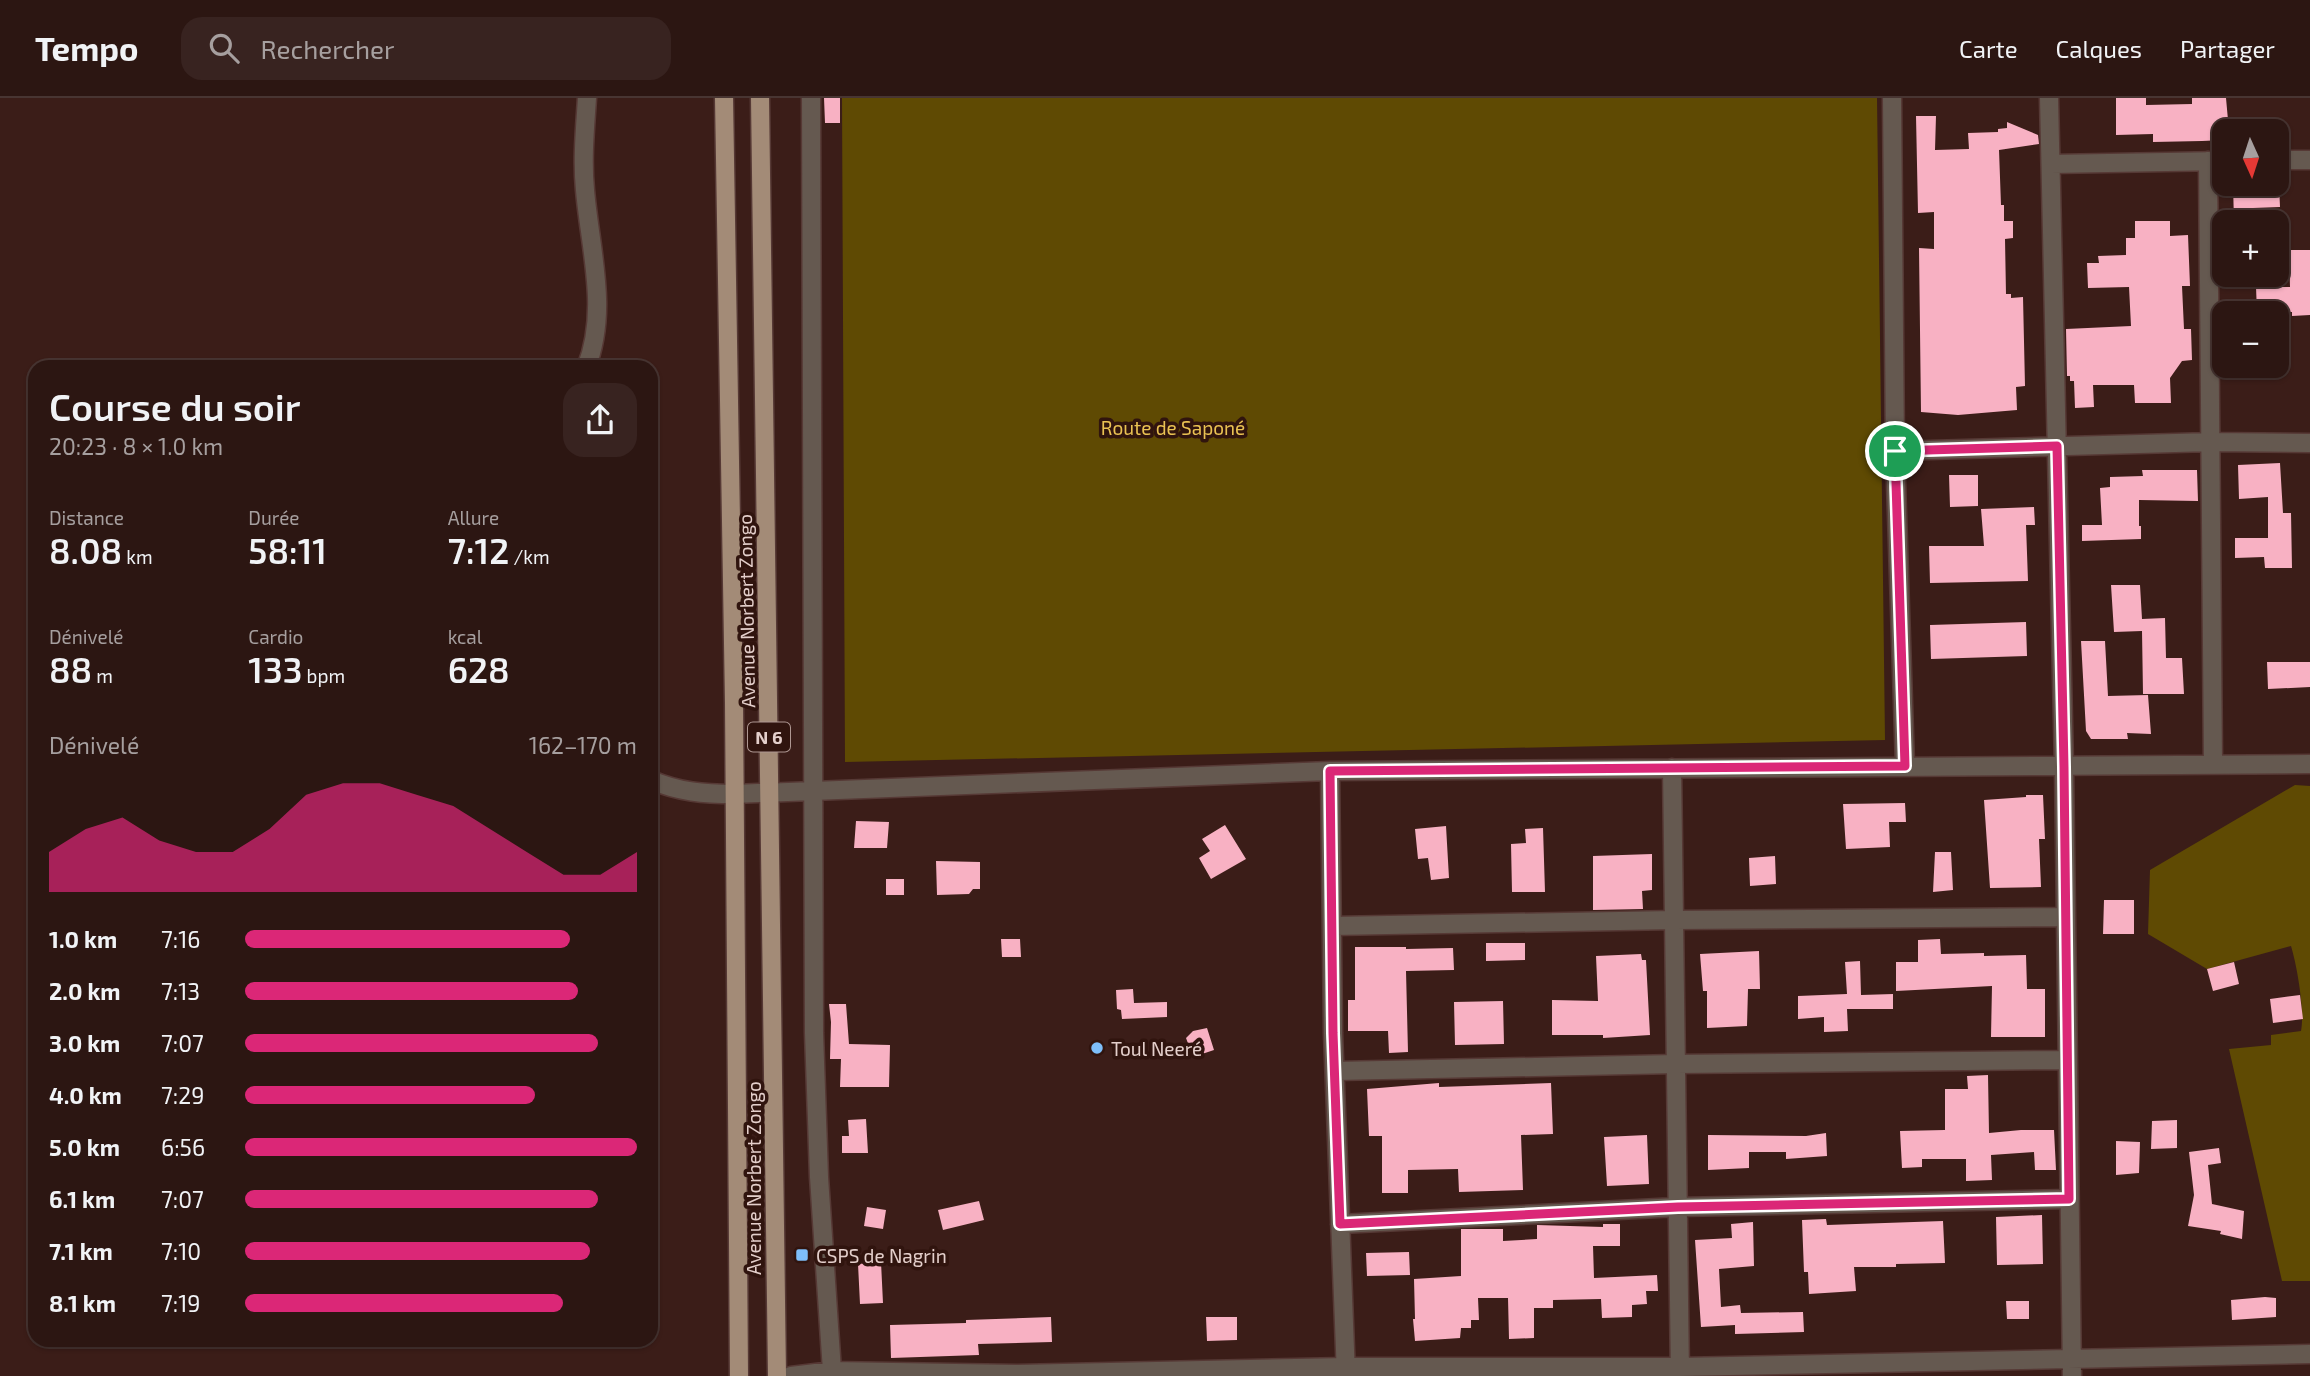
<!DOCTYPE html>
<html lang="fr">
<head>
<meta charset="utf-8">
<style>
	body { margin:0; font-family:"Exo 2",sans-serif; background:#382320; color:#f1f3f6; height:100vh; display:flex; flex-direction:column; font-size:26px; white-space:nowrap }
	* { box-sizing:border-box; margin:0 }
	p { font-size:23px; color:#a69f9f }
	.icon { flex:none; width:38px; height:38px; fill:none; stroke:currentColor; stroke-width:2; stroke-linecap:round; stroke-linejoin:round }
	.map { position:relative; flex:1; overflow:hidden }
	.sheet { position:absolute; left:28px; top:262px; width:630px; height:987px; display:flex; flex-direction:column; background:#2c1612; border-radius:21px; box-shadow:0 2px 5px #0004,0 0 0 2px #483532 }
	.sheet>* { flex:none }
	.needle { width:46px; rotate:177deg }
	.controls { position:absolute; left:2212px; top:21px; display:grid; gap:14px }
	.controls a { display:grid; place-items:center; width:77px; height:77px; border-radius:14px; background:#2c1612; box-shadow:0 2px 5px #0004,0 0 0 2px #483532; font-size:35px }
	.pin { position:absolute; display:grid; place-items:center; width:60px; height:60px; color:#fff; margin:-30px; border:4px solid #fff; border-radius:50%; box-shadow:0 2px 7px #0007 }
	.round { display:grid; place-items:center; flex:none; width:74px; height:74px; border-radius:21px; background:#382320 }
	.headline { display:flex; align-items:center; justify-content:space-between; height:119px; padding:0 21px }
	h1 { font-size:38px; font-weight:600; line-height:52px }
	.stats { display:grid; grid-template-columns:repeat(3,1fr); gap:10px; height:119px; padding:7px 21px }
	.stats div { display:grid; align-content:center }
	.stats b { font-size:35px; font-weight:600 }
	.stats small { font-size:19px; font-weight:400 }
	.stats p { font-size:19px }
	.chart { height:196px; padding:14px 21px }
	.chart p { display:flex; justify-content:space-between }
	.chart svg { width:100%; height:126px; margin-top:7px; fill:#db2777; opacity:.7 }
	ul { padding:0 21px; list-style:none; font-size:23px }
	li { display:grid; grid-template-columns:112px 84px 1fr; align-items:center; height:52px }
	li i { height:18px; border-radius:9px; background:#db2777 }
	header { display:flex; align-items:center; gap:42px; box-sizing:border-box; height:98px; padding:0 35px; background:#2c1612; border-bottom:2px solid #483532 }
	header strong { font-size:33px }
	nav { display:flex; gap:38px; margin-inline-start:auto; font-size:24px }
	.search { width:490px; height:63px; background:#382320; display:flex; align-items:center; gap:18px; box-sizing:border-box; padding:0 24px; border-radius:21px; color:#a69f9f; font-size:26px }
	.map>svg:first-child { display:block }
	.green { fill:#5f4a03 }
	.building { fill:#f8b1c3 }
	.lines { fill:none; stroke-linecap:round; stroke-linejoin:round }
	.street-casing { stroke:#563935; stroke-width:21 }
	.primary-casing { stroke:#563935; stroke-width:21 }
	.street { stroke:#655950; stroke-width:18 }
	.primary { stroke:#a38b77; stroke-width:18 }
	.route-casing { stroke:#fff; stroke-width:14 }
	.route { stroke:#db2777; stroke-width:9 }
	.poi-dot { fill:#7ebef9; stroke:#30140e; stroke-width:2.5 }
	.labels { text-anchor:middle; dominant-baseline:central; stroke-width:7; stroke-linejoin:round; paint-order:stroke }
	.shield { fill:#30140e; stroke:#ae9792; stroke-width:2 }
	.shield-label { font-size:18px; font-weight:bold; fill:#e4cfcb }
	.park-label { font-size:19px; fill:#eac253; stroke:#30140e }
	.street-label { font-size:19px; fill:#e4cfcb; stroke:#30140e }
	.poi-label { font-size:19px; fill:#e4cfcb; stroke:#30140e; text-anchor:start }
</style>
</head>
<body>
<header>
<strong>Tempo</strong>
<div class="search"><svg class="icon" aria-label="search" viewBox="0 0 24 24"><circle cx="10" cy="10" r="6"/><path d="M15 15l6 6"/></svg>Rechercher</div>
<nav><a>Carte</a><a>Calques</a><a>Partager</a></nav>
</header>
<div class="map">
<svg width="2310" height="1278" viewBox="0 0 2310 1278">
	<rect width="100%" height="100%" fill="#3b1d18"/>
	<path class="green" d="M842 0H1877L1885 642 845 664Z
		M2295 687 2310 688V1183H2282L2229 951 2271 947V937L2301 933C2305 913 2297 868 2291 848L2207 871 2148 836 2150 772Z"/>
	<path class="building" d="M824 0H840V25H825Z
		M2116 0H2146V7L2192 6V0H2226L2229 33H2223L2224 42 2202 43 2153 44V36L2116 37Z
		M1916 18H1936L1935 52 1969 51 1968 35 1998 34V31L2007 30V24L2038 37 2039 46 1999 52 2001 107H2004V123H2013V140L2005 141 2006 196H2011V200L2023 199 2025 288 2016 289 2017 312 1958 317 1921 314 1919 150 1934 151V114L1918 115Z
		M2233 86H2279L2280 109 2253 110 2254 124H2234Z
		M2135 123H2170V138L2188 137 2190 188H2182L2184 231H2191L2192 262 2182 263 2170 280 2171 305H2135L2134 287H2093L2094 309 2075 310 2074 283H2070V278H2067L2066 231 2131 228 2129 189 2088 190 2087 165H2099L2098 158 2126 157V140H2135Z
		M2289 152H2310V217L2292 218V214H2257L2256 189H2290Z
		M2280 365 2283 415H2291L2292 470H2265L2264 459 2235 460V440H2268V399L2239 401 2238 367Z
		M2142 372H2197L2198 403 2139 402V428H2141V441L2082 443V427H2102L2100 390 2110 389V379L2143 378Z
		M1949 377H1978V408L1950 409Z
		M2034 409 2035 427H2026L2028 483 1930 485 1929 448H1984L1981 411Z
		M2111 487H2140L2142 521 2165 520 2166 560H2182L2184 596H2143L2142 533 2114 534Z
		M2026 524 2027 558 1931 561 1930 527Z
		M2081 543H2105L2108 598 2148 597 2151 636 2127 635 2128 641H2091L2086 633Z
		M2267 564H2310V589L2268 591Z
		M2026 697H2043L2045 741H2039L2041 789 1990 790 1984 702 2026 699Z
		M1905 705 1906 724H1889L1890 749 1846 751 1843 706Z
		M856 723 889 724 887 750H854Z
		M1225 727 1246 761 1211 781 1199 760 1210 753 1202 741Z
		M1446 728 1449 780 1431 782 1428 760 1418 761 1415 731Z
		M1543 730 1545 794H1512L1511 746 1526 745 1525 731Z
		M1935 754H1951L1953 792 1933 794Z
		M1652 756V792L1642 793 1643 811 1593 812V758Z
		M1775 758 1776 786 1750 788 1749 760Z
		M936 763 980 764V791H973L969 796 937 797Z
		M886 781H904V797H886Z
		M2104 802H2134V836H2103Z
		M1001 841H1020L1021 859H1002Z
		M1940 841 1941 856 1984 855V858L2026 857 2027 891H2045V939H1991L1992 888 1896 893V864H1918V842Z
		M1486 845H1525V862L1486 863Z
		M1355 849H1406V851L1453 850 1454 872 1406 873 1408 954 1389 955 1388 933H1348V902H1355Z
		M1759 853 1760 891H1748L1747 928 1707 930V893H1703L1700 856Z
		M1641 856 1642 862H1646L1650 937 1603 940V937H1552V902L1598 903 1596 858Z
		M1860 863 1861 897 1893 896V911H1847L1848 933 1824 934V919L1798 921V898L1847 896 1845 864Z
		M2234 864 2239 886 2213 893 2207 871Z
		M1133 891 1134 905 1167 904V919L1122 921 1121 912 1117 911 1116 892Z
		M2300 897 2303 921 2273 925 2270 901Z
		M1503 903 1504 946 1455 947 1454 904Z
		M829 906H846L849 946 890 947 889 989H840L841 961H830L831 924Z
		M1207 930 1214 952 1193 959 1186 940 1193 933Z
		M1988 977 1989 1035 2021 1032H2054L2056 1072H2035L2034 1054 1991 1057 1992 1082 1966 1083V1061H1922V1069L1902 1070 1900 1033 1945 1032V991H1968L1967 978Z
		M1439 985V989L1551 985 1553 1036 1521 1037 1523 1092 1459 1094 1458 1071 1408 1072V1095H1382V1038H1369L1367 991Z
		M866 1021 868 1055H842V1038H849L848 1022Z
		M2177 1022V1050L2151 1051 2152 1023Z
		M1826 1035 1827 1058 1786 1061V1054H1749V1070L1708 1072V1037L1806 1038Z
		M1647 1037 1649 1086 1607 1088 1604 1039Z
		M2116 1043 2140 1044 2139 1075 2116 1077Z
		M2219 1050 2221 1065 2208 1067 2212 1106 2244 1113 2242 1141 2220 1136 2221 1133 2188 1128 2194 1097 2189 1054Z
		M979 1103 984 1122 943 1132 938 1112Z
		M867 1109 886 1112 883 1131 864 1128Z
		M2042 1117 2043 1166 1997 1167 1996 1119Z
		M1826 1121 1827 1127 1943 1123 1945 1165 1896 1166V1169H1854L1856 1193 1809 1196 1808 1174H1804L1802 1122Z
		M1753 1124 1754 1168 1719 1171 1721 1209 1740 1207 1741 1215 1803 1214 1804 1234 1735 1236V1227L1701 1229 1695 1142 1732 1140 1731 1126Z
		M1603 1126H1620V1148H1593L1594 1180 1657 1177 1658 1193H1646L1647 1206 1632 1207V1219L1602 1220 1601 1201 1553 1202V1210H1534V1240L1509 1241 1508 1200H1478L1479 1222H1471V1230H1461L1460 1240 1415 1243 1413 1221H1415L1414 1181 1461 1178V1131H1503V1143L1537 1141V1127L1603 1129Z
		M1409 1154 1410 1177 1367 1178 1366 1155Z
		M881 1164 883 1205 860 1206 858 1166Z
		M2265 1199 2276 1200V1219L2232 1222 2231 1202Z
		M2006 1203H2029V1221H2007Z
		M1051 1219 1052 1244 978 1246 979 1257 891 1260 890 1227 966 1225V1222Z
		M1206 1219H1237V1242L1207 1243Z"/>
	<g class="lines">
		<defs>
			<path id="street" d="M811 0 814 935 819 1079 832 1273
				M1892 0 1895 353 1905 668
				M2049 0 2064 669 2072 1278
				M2277 62H2310
				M2208 63 2213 667
				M2051 66 2224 63
				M586 270C609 213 590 151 585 92 582 62 585 31 587 0
				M1895 353 2211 344 2310 345
				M1672 670 1680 1278
				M1330 673 1333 935 1346 1278
				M651 682C679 694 704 696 734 696L1330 673 2310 666
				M1333 828 1674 822 2064 819
				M1336 973 1676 966 2067 962
				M1340 1126 1678 1109 2069 1101
				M791 1278 832 1273 1017 1276 1346 1269H1680L2310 1256"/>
			<path id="primary" d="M724 0 734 605 739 1278
				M760 0 777 1278"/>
		</defs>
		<use href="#street" class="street-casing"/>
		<use href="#primary" class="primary-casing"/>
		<use href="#street" class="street"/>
		<use href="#primary" class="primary"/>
	</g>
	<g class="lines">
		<defs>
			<path id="route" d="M2057 348 2064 669 2069 1101 1678 1109 1340 1126 1333 935 1330 673 1905 668 1895 353Z"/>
		</defs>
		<use href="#route" class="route-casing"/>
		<use href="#route" class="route"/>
	</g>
	<g class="poi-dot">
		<circle cx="1097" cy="950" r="7"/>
		<rect x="795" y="1150" width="14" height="14" rx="3.5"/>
	</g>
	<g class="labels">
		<rect class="shield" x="748" y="624.5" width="42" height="29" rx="5"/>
		<g class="shield-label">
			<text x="769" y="639">N 6</text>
		</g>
		<g class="park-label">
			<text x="1173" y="329">Route de Saponé</text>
		</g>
		<g class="street-label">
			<text transform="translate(746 513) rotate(-91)">Avenue Norbert Zongo</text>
			<text transform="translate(753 1080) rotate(-90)">Avenue Norbert Zongo</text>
		</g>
		<g class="poi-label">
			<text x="1111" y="950">Toul Neeré</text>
			<text x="816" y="1157">CSPS de Nagrin</text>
		</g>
	</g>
</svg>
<div class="controls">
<a><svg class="needle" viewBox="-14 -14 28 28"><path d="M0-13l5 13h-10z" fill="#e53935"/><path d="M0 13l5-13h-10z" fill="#a69f9f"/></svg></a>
<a>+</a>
<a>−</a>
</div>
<div class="pin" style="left:1895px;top:353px;background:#1e9e55"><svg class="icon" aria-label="arrive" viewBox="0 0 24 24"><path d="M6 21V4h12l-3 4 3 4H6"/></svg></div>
<section class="sheet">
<div class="headline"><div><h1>Course du soir</h1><p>20:23 · 8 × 1.0 km</p></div><a class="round"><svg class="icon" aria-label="share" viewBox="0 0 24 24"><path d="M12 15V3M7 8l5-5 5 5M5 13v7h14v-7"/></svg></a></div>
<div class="stats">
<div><p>Distance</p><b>8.08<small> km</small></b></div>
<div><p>Durée</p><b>58:11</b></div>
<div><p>Allure</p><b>7:12<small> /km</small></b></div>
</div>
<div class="stats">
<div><p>Dénivelé</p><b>88<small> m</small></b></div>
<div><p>Cardio</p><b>133<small> bpm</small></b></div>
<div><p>kcal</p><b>628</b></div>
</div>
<div class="chart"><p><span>Dénivelé</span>162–170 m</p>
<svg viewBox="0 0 160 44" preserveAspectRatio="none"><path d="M0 44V30L10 22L20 18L30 26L40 30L50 30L60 22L70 10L80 6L90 6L100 10L110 14L120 22L130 30L140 38L150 38L160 30V44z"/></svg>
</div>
<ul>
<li><b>1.0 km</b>7:16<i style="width:83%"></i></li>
<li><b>2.0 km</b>7:13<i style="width:85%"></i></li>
<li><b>3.0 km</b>7:07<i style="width:90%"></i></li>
<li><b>4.0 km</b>7:29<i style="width:74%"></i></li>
<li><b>5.0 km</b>6:56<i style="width:100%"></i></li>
<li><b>6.1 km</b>7:07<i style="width:90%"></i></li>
<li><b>7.1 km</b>7:10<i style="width:88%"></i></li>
<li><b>8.1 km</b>7:19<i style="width:81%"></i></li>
</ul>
</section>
</div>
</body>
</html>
